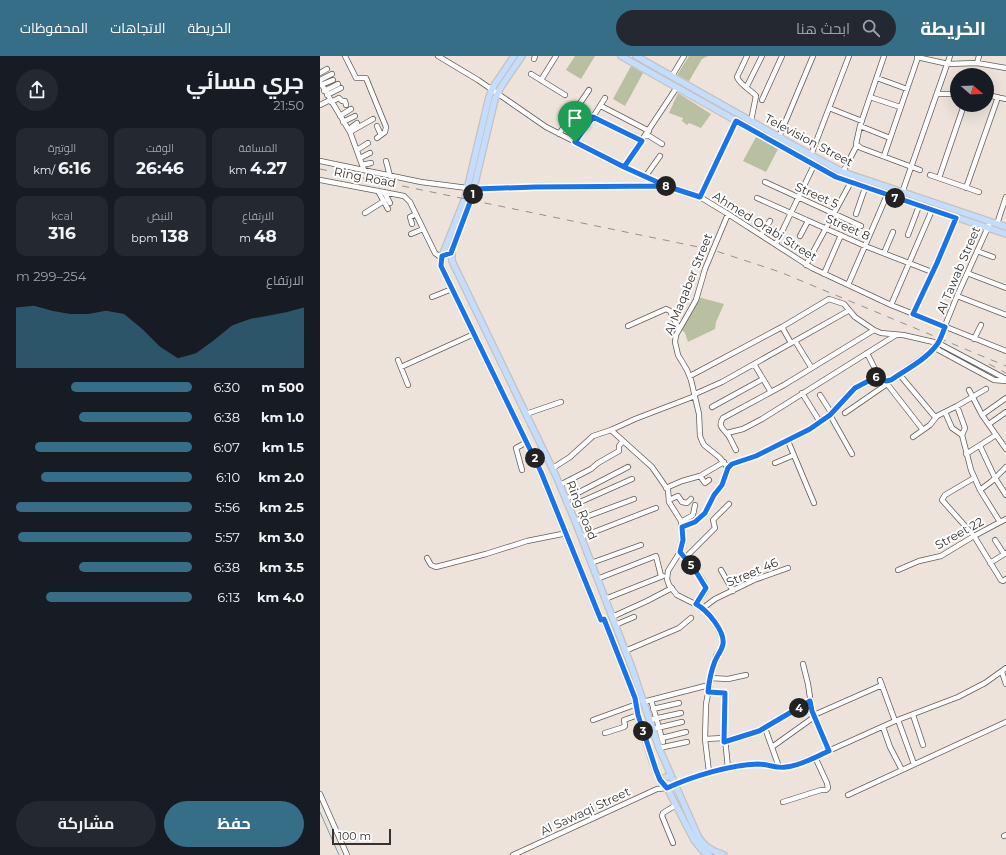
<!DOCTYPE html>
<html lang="ar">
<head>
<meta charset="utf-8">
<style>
	body { margin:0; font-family:Montserrat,Cairo,sans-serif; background:#242831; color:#f1f3f6; direction:rtl; height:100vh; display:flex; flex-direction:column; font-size:15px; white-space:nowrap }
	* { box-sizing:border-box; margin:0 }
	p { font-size:13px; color:#9ea1a6 }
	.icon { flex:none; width:22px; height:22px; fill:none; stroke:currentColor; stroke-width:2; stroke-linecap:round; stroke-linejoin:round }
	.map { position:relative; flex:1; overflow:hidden; direction:ltr }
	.sheet { display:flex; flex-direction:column; background:#171b24; width:320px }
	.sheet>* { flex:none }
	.needle { width:26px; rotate:109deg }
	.buttons { position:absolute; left:630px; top:12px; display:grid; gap:8px }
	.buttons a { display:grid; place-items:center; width:44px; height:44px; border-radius:50%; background:#171b24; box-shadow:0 4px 16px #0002; font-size:20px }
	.scale { position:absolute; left:12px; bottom:10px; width:59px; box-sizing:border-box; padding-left:4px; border:2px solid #36322f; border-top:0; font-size:11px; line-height:14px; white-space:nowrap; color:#36322f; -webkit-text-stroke:3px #fff; paint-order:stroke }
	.pin { position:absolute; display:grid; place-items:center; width:34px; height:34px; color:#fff; margin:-41px -17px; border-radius:50% 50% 50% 0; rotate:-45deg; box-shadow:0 0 4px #0007 }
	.pin .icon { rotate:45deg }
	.km { position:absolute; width:20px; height:20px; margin:-10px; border-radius:50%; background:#222; color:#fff; font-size:11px; line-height:20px; text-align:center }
	.round { display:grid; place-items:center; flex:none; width:42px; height:42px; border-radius:21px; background:#242831 }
	.head { display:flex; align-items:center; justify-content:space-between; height:68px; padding:0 16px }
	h1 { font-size:22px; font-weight:700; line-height:30px }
	.metrics { display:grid; grid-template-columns:repeat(3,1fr); gap:6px; height:68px; padding:4px 16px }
	.metrics div { display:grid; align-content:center; border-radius:10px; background:#242831; text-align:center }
	.metrics b { font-size:17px; font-weight:700 }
	.metrics small { font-size:11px; font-weight:400 }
	.metrics p { font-size:11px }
	.chart { height:112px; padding:8px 16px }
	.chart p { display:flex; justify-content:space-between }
	.chart svg { width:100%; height:72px; margin-top:4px; fill:#366e88; opacity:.7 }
	.action { display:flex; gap:8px; margin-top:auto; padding:8px 16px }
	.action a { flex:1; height:46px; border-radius:24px; background:#366e88; color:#fff; font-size:16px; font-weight:700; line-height:46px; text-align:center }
	.action a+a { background:#242831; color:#f1f3f6 }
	ul { padding:0 16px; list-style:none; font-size:13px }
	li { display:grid; grid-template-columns:64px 48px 1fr; align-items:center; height:30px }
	li i { height:10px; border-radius:5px; background:#366e88 }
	header { display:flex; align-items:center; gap:24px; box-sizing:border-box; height:56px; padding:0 20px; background:#366e88; color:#fff }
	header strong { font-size:19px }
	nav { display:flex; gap:22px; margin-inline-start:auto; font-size:14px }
	.search { width:280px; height:36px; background:#242831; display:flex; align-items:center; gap:10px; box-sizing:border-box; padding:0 14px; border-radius:22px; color:#9ea1a6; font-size:15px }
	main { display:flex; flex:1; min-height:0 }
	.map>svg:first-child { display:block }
	.green { fill:#b9bfa1 }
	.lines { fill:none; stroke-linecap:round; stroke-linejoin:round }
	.stream { stroke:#729db1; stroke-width:1 }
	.minor-casing { stroke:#665d56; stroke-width:6 }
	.major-casing { stroke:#c3c2c1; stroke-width:8 }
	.minor { stroke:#fff; stroke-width:4.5 }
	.major { stroke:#c6dcfb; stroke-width:5.5 }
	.rail { stroke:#97908a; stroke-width:1; stroke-dasharray:7 7; stroke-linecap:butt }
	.route-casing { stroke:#fff; stroke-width:8 }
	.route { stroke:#1a73e8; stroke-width:5 }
	.labels { text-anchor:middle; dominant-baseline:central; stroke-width:4; stroke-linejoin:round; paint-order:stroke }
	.street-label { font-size:12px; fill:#36322f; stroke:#fff }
</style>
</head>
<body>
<header>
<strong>الخريطة</strong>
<div class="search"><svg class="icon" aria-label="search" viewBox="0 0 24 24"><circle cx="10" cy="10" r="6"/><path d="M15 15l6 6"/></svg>ابحث هنا</div>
<nav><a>الخريطة</a><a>الاتجاهات</a><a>المحفوظات</a></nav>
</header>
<main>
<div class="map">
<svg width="686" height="799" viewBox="0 0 686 799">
	<rect width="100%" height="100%" fill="#ede3db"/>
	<path class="green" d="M255 0H275L261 23 246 14Z
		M369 0H388L382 3 369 25 357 19Z
		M311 10 323 17 305 50 293 43Z
		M358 37 391 58 381 72 369 67 367 69 362 65 363 62 349 57Z
		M436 81 458 93 446 116 423 105Z
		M378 241 404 248 396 266 395 273 368 286 365 277 362 274Z"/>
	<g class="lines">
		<path class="stream" d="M0 756 19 799"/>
		<defs>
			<path id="minor" d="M25 0 36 22H46L66 71 65 76 57 82
				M118 0 158 24 226 71 325 121 380 141 408 158 492 212 571 249 686 295
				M427 0 417 21C420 29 431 34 436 40L431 65
				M564 0 540 70 536 88 541 92 600 114
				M597 1 628 8 657 7 686 12
				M214 3 215 0
				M657 7 659 0
				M0 17 7 13
				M211 18 245 39
				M352 20 364 0
				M557 22 587 33
				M0 24 12 18
				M221 24 236 0
				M0 26 30 76 44 114
				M1 29 13 24
				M427 30 442 0
				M4 35 18 28
				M617 38H637
				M7 39 21 32
				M667 39 686 43
				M550 41 580 51
				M442 44 462 0
				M11 46 19 42 22 45H25L26 49
				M0 49 10 44
				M281 50 329 75
				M509 52 542 65
				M20 60 31 53
				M273 61 322 85
				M23 66 35 60
				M57 70 61 79
				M540 70 570 82
				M29 73 37 67
				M30 76 53 63
				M239 78 269 34
				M326 78 342 88
				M459 81 493 0
				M255 86 273 61 285 42
				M37 94 48 87
				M491 99 529 0
				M564 100 598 1
				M40 102 50 97
				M0 105 101 126 155 133 216 131 342 130
				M66 105 70 120
				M42 109 51 107
				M304 111 357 31
				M523 116 537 89
				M610 119 659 136
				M325 121 340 100
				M619 122 644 49
				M0 124 84 140 90 146 115 197 119 200 131 197
				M445 126 541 170
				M646 132 678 41
				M58 135 68 153
				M64 136 70 147
				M582 137 630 0
				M380 141 416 65
				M437 142 545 190 612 216
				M45 157 64 145
				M408 158 385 213 376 244 356 279 355 286 358 299 367 314 371 324 379 358 380 380 382 385 384 389 399 401 408 412
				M536 158 545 132
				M92 168 90 161 96 158
				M677 168 686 141
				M91 178 103 173
				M441 179 450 165
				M588 179 599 150
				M480 180 488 165
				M456 188 494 109
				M657 195 673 201
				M564 197 573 176
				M486 209 532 124
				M647 217 686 232
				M504 218 521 179
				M528 229 567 139
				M637 240 686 259
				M112 241 132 233
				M571 249 612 154
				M593 258 617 207 636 162
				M308 270 346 253 350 255 359 273
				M462 271 471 287
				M654 283 661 269
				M475 285 491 311
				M615 292 674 324 686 325
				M547 297 559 321
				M78 304 88 329
				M434 308 451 336
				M81 311 154 278
				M579 318 615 361
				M370 320 462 271 509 243 524 248 535 261 554 274 561 277 583 279 618 287 686 323
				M564 324 603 374
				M649 334 662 359 686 393
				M482 337 500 366
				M375 338 402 326 528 255
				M500 339 512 358
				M637 350 645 372 642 379 651 414 660 434 680 466
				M392 351 443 323
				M625 356 632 372 642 379
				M525 357 567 328
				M206 358 241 346
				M510 359 532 398
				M662 359 686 342
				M669 368 686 356
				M291 374 332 411 348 434 349 446 361 465 363 478 360 496 348 515 347 523 349 529 357 539 383 552 395 566 403 583 402 592 396 600 393 612 386 648 385 683 389 716
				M407 377 423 373 442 363 576 279
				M593 381 610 369 617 360 637 350 666 333
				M468 385 494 447
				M660 390 675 422 686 439
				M416 394C413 389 411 383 408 379 404 373 397 371 403 362L464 329 554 274
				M646 398 676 379
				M455 407 474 399
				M233 412 250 401 273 380 291 374 315 363 375 340
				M202 414 196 392 207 386
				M380 420 385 427 389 424
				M654 422 625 439 622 444 654 480 681 524 683 525 686 523
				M240 429 271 413 278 407 299 395V390L303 385
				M346 432 362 425 380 420 404 406
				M660 434 672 425 686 411
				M246 443 308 411
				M349 444 358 440 362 446 367 447 371 443
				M249 451 312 423
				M255 465 314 443
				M361 466 373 459 375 449
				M362 471 375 466 385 457 394 439 402 429 408 412 412 408 436 400 490 373 512 358 535 332 556 321 566 325 571 324 609 297 618 287 637 240 669 169
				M261 481 336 452
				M675 484 684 498
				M360 496C365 502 388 526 386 534 384 538 379 543 377 548
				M107 502 111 509 116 511 166 498 207 485 247 477
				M365 502 395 472 393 464 409 448
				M271 507 321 489
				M670 507 686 497
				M401 514 413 535
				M578 514 599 505 621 500 654 480 686 463
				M277 523 336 500 341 520
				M285 543 343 520
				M383 552 395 543 434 524 468 512
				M292 561 327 545 352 532
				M295 569 314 561
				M305 595 359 572 371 562
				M483 608 488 628 492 655 509 695
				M682 616 686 628
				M390 622 408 623 426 619
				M560 624 575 665
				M388 636 405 637 404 672 408 712
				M331 644 343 686
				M323 646 389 629
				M333 653 359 647
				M494 659 562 629
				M593 659 603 689
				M273 664 317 648
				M329 664 361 657
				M578 664 594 708
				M563 671 570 691 582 714
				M337 672 362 666
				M445 672 459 711
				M285 677 304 671 305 670 304 664 318 659
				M342 682 366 676
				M385 683 404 682
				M405 686 439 675 490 645
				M452 691 494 661
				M339 692 367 686
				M0 738 27 799
				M528 739 686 666
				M463 746 501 734H506L508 732 507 727 495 701
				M684 780 686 779
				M353 787 342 760 343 757 356 749
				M193 799 337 733 347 732 377 720 399 714 434 708H444L463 712 471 710 495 701 575 665 638 641 665 627 686 612"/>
			<path id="major" d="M194 0 173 31 169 41 145 142 122 200 121 210 221 416 281 564 284 563 315 642 318 659 332 704 340 724 347 732 374 784 382 794 389 799
				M202 0 181 31 175 43 151 144 132 192V205L236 420 255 465 312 612 339 692 378 780C384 791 393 795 404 799
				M301 0 516 121 686 178
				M316 0 491 99 523 116 686 171
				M340 724 351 719"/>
		</defs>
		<use href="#minor" class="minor-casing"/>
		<use href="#major" class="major-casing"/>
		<use href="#minor" class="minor"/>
		<use href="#major" class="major"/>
		<path class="rail" d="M0 113 393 194 460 216 686 310
			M669 308 686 317"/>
	</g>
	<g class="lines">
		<defs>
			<path id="route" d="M255 86 304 111 346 130 216 131 155 133 131 197 122 200 121 210 221 416 281 564 284 563 315 642 318 659 336 714 340 724 347 732C373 720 410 709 438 708 448 708 457 713 466 711 480 710 495 701 509 695L492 655 490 645 439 675 404 686 405 637 388 636C389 626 391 615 395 605 397 600 402 594 403 588 405 575 387 554 376 548L386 532 375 514 360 496 363 484 362 471 375 466 385 457 394 439 402 429 408 412 412 408 436 400 490 373 510 359 535 332 556 321 566 325 571 324C585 314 604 305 615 291 620 286 622 278 625 271L593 258 617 207 636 162 516 121 416 65 380 141 346 130 304 111 322 85 273 61 255 86"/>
		</defs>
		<use href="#route" class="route-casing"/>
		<use href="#route" class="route"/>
	</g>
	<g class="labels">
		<g class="street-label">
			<text transform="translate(489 84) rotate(28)">Television Street</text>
			<text transform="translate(45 121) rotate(11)">Ring Road</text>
			<text transform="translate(497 139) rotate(24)">Street 5</text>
			<text transform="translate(445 170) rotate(32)">Ahmed Orabi Street</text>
			<text transform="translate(528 171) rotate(24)">Street 8</text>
			<text transform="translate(638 214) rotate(-67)">Al Tawab Street</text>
			<text transform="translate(368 228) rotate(-68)">Al Maqaber Street</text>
			<text transform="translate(262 454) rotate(68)">Ring Road</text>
			<text transform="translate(639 477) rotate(-29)">Street 22</text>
			<text transform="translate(432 516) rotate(-23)">Street 46</text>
			<text transform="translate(265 755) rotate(-25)">Al Sawaqi Street</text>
		</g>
	</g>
</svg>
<div class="buttons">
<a><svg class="needle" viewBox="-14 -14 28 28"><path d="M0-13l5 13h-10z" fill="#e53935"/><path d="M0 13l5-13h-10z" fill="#9ea1a6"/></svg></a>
</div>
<div class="scale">100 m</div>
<div class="pin" style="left:255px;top:86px;background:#1e9e55"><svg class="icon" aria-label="arrive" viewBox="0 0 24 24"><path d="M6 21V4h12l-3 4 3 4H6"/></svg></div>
<b class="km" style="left:153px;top:138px">1</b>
<b class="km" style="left:215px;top:402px">2</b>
<b class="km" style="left:323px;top:675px">3</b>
<b class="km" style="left:479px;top:652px">4</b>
<b class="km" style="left:371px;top:509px">5</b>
<b class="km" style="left:556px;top:321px">6</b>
<b class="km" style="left:575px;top:142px">7</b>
<b class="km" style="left:346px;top:130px">8</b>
</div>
<section class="sheet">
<div class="head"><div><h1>جري مسائي</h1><p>21:50</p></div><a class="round"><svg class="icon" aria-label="share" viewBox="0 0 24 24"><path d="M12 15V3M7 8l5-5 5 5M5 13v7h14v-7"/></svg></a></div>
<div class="metrics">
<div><p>المسافة</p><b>4.27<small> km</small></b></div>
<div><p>الوقت</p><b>26:46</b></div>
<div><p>الوتيرة</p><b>6:16<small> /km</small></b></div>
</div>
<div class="metrics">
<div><p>الارتفاع</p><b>48<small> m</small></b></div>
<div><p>النبض</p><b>138<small> bpm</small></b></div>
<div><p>kcal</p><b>316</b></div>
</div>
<div class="chart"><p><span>الارتفاع</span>254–299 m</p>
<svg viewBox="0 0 160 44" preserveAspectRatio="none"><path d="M0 44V7L10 6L20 9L30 11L40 11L50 9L60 11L70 20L80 31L90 38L100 35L110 27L120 18L130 14L140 12L150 10L160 7V44z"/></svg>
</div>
<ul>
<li><b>500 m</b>6:30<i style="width:69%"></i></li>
<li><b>1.0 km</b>6:38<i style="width:64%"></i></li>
<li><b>1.5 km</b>6:07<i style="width:89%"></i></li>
<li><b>2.0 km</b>6:10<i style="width:86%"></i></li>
<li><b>2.5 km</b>5:56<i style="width:100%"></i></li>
<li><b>3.0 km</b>5:57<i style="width:99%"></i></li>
<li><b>3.5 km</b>6:38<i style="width:64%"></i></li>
<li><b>4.0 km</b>6:13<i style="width:83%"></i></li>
</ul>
<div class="action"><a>حفظ</a><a>مشاركة</a></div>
</section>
</main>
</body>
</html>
